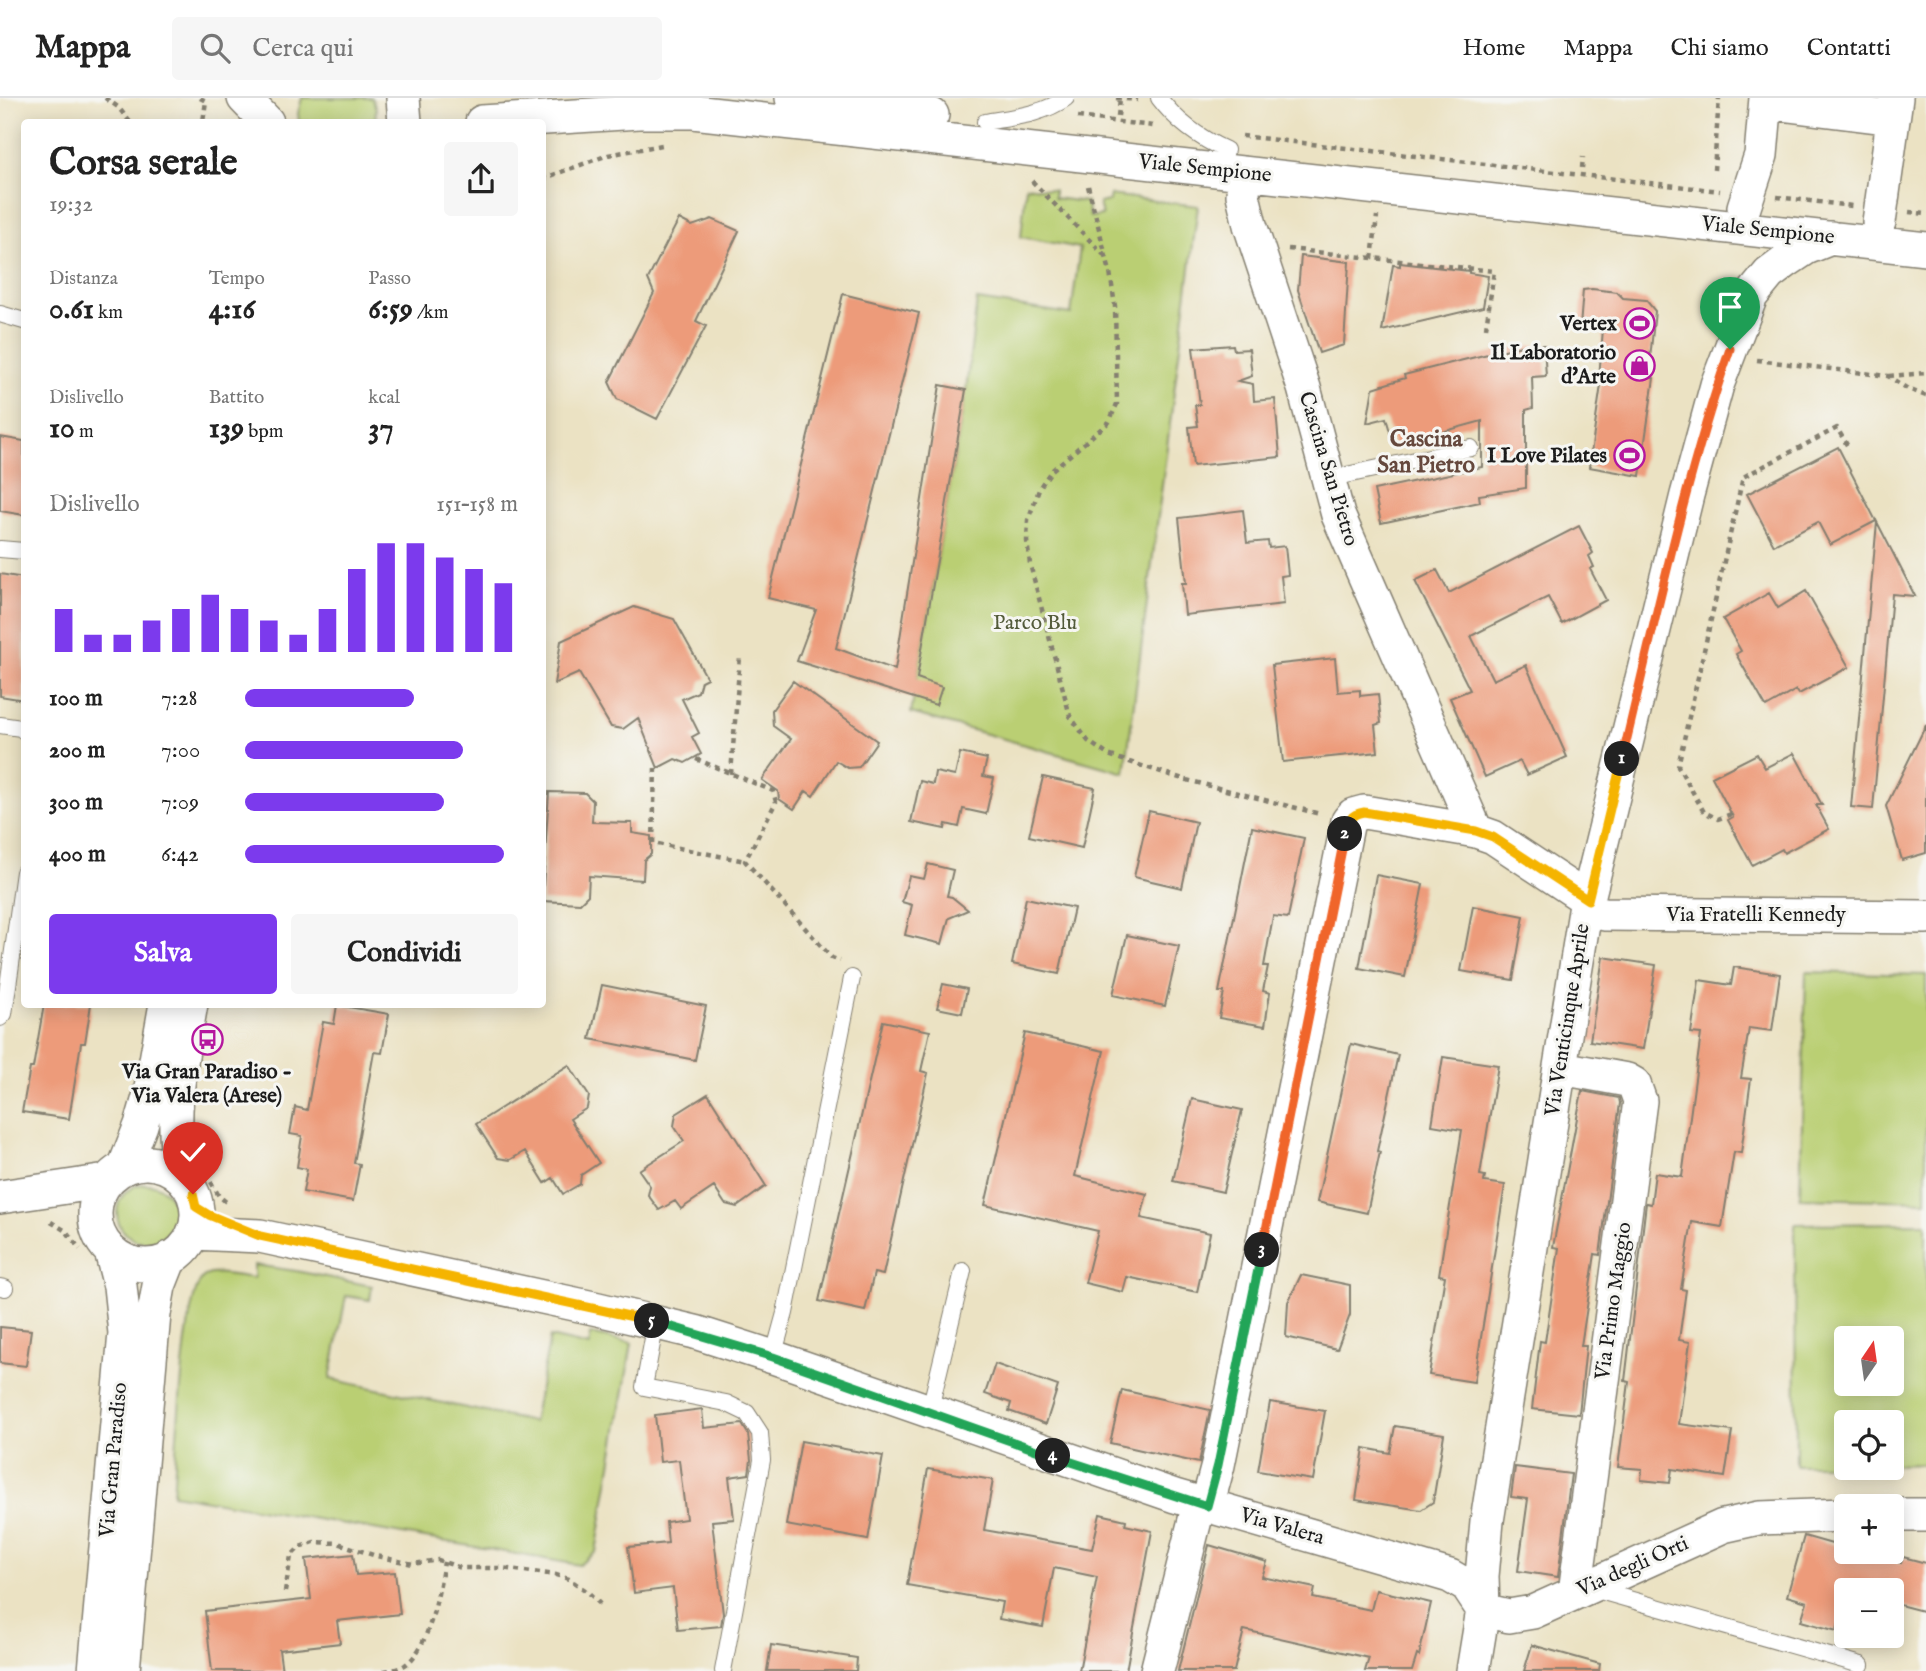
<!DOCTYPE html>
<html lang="it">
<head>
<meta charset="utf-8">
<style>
	body { margin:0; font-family:"IM FELL English",serif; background:#f6f6f6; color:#222; height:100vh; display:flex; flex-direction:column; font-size:26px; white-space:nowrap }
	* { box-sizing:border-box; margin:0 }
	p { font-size:23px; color:#767676 }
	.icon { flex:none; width:38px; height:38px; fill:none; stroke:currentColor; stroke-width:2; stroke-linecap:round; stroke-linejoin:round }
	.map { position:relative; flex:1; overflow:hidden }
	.details { position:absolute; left:21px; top:21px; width:525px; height:889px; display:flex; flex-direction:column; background:#fff; border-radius:7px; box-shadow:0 4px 18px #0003 }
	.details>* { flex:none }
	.needle { width:46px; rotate:13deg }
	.fabs { position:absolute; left:1834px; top:1228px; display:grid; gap:14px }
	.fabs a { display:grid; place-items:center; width:70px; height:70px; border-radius:7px; background:#fff; box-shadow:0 4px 18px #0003; font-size:35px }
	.pin { position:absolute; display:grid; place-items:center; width:60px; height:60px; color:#fff; margin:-72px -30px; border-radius:50% 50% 50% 0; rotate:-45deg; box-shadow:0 0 7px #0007 }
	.pin .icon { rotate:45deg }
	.km { position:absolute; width:35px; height:35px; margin:-18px; border-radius:50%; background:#222; color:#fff; font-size:19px; line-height:35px; text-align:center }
	.round { display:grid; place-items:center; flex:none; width:74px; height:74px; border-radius:7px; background:#f6f6f6 }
	.summary { display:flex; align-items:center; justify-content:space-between; height:119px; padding:0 28px }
	h1 { font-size:38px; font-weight:700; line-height:52px }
	.metrics { display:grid; grid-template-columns:repeat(3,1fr); gap:10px; height:119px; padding:7px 28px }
	.metrics div { display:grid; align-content:center }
	.metrics b { font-size:30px; font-weight:700 }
	.metrics small { font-size:19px; font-weight:400 }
	.metrics p { font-size:19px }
	.chart { height:196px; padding:14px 28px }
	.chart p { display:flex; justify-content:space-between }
	.chart svg { width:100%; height:126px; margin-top:7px; stroke:#7c3aed; stroke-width:6 }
	.action { display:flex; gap:14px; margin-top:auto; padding:14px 28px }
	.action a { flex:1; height:80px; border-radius:7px; background:#7c3aed; color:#fff; font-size:28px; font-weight:700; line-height:80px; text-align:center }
	.action a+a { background:#f6f6f6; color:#222 }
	ul { padding:0 28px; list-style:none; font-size:23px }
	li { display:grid; grid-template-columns:112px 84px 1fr; align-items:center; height:52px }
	li i { height:18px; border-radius:9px; background:#7c3aed }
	header { display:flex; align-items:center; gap:42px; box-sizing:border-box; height:98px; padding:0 35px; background:#fff; border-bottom:2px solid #e0e0e0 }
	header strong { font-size:33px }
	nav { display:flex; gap:38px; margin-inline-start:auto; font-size:24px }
	.search { width:490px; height:63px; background:#f6f6f6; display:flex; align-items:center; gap:18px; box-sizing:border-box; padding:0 24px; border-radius:7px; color:#767676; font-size:26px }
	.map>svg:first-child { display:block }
	.green { fill:#bacf73; stroke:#6b7648; stroke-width:2; fill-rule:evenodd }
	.building { fill:#ed9b7a }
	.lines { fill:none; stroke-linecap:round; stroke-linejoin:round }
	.service-casing { stroke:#847f70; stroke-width:18 }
	.minor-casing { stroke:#847f70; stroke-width:36 }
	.path { stroke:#847f70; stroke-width:4.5; stroke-dasharray:5 5; stroke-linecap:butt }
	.service { stroke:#fff; stroke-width:16 }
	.minor { stroke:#fff; stroke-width:33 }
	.split-1-casing { stroke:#fff; stroke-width:14 }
	.split-2-casing { stroke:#fff; stroke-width:14 }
	.split-3-casing { stroke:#fff; stroke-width:14 }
	.split-4-casing { stroke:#fff; stroke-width:14 }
	.split-5-casing { stroke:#fff; stroke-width:14 }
	.split-6-casing { stroke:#fff; stroke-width:14 }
	.split-1 { stroke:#f0652b; stroke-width:9 }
	.split-2 { stroke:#f5b400; stroke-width:9 }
	.split-3 { stroke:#f0652b; stroke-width:9 }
	.split-4 { stroke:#22a559; stroke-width:9 }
	.split-5 { stroke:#22a559; stroke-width:9 }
	.split-6 { stroke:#f5b400; stroke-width:9 }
	.labels { text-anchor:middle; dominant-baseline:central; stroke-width:6; stroke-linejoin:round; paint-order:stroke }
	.street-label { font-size:21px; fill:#1c1c1c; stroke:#f6f6f2 }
	.poi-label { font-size:21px; font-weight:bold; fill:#1c1c1c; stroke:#f6f6f2; text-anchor:end }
	.park-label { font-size:21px; fill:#535b3a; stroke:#f6f6f2 }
	.neighbourhood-label { font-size:23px; font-weight:bold; fill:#65483d; stroke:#f6f6f2 }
</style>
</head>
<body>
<header>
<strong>Mappa</strong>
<div class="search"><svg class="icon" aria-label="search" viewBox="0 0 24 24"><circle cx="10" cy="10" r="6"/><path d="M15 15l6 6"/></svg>Cerca qui</div>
<nav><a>Home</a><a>Mappa</a><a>Chi siamo</a><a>Contatti</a></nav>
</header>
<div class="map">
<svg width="1926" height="1573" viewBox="0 0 1926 1573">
	<rect width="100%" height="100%" fill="#f6f6f2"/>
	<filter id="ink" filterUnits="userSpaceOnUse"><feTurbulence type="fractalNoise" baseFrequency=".0143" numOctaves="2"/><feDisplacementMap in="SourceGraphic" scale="14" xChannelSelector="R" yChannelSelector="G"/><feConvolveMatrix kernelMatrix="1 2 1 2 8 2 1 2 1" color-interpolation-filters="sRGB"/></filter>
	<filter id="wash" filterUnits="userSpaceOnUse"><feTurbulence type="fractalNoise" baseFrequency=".00686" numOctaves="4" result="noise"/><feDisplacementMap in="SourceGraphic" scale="28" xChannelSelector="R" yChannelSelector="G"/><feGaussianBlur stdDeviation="1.57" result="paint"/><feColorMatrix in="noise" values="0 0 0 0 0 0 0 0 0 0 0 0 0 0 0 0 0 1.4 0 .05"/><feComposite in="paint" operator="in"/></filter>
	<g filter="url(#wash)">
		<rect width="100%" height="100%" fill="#ebe2c3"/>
		<path class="green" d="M302 0H372L376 11 375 24H299L298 15Z
			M1026 88 1054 92V100L1086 104 1090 119 1102 117 1099 105 1109 103 1110 97 1198 108 1125 675 911 615 966 292 977 202 1071 216 1080 150 1021 139Z
			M1806 874 1926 877V1103L1800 1100Z
			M117 1115a29 29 0 1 1 58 0a29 29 0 1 1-58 0Z
			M1926 1125V1366L1892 1367V1325H1846V1367H1796L1795 1126ZM1846 1241H1892V1286H1846Z
			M254 1167 296 1173 372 1188 370 1202 346 1198 330 1281 533 1324 550 1239 589 1248 591 1236 632 1245 596 1454 579 1467 173 1396C176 1365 183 1187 205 1178 218 1172 240 1179 254 1180Z"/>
		<g id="blocks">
			<path class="building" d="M679 121 692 128 712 121 739 133 696 223 706 228 657 321 617 301 609 284 654 195 648 181Z
				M1301 158 1349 164 1344 247 1319 255 1298 192Z
				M1400 165 1469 173V175L1488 178 1483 209 1382 233 1393 167 1400 168Z
				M1592 191 1617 194 1623 200 1646 202 1655 213 1648 280H1654L1640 378 1589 369 1602 280H1599L1603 231 1580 229 1583 192Z
				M843 196 919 215 836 550 895 572 940 287 966 292 917 580 942 589 936 607 797 563 816 512 768 500Z
				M1233 247 1234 252 1249 251 1252 278 1238 283 1253 286 1254 303 1275 301 1280 359 1193 368 1189 329 1198 328 1195 307H1200L1193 250Z
				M1544 247 1546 278 1532 279 1533 310 1526 312V390L1479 397 1480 404 1381 425 1374 392 1482 369V323L1394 347 1386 320 1367 325 1373 290 1405 280 1404 277 1455 264 1521 248Z
				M0 339 24 343V417L0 413Z
				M1838 349 1876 423 1830 447 1818 424 1774 447 1747 396Z
				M1243 412 1247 445 1268 443 1269 450 1285 448 1288 477 1281 478 1284 506 1185 517 1182 485H1186L1179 420Z
				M1877 424 1915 498 1892 496 1873 711 1851 709Z
				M1579 428 1593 455 1589 458 1594 469 1590 471 1606 502 1562 526 1548 499 1471 538 1493 582 1526 567 1567 659 1527 677 1520 663 1485 679 1450 600 1470 592 1415 483 1437 472 1449 495Z
				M0 476 24 480V602L0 598Z
				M1806 493 1849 569 1799 596 1796 592 1766 609 1736 556 1741 553 1723 521 1769 495 1778 510Z
				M634 509 674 521 707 580 701 583 698 594 682 601 699 635 692 639 701 656 685 665 675 661 658 670 638 620 623 631 611 629 579 575 554 586 561 543Z
				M1335 560 1338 594 1360 592V598L1378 596 1381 625 1375 627 1378 654 1283 664 1272 567Z
				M793 583 877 643 859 669 848 670 836 663 813 698 806 693 794 711 779 701 778 693 762 682 791 641 773 628 772 612Z
				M1926 627V755L1902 762 1886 708Z
				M960 655 987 661 983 678 994 680 986 716 963 711 959 729 946 726 945 731 911 724 920 683 933 686 935 674 955 678Z
				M1794 655 1822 707H1816L1829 731 1784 755 1782 751 1752 767 1728 722 1733 719 1712 679 1757 656 1765 670Z
				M1043 679 1095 690 1082 750 1029 738Z
				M549 694 585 695 593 703 592 724 632 725V735L651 738V756L644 762 643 782 589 778 588 797 580 805 542 803Z
				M1149 713 1196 724 1182 790 1134 779Z
				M1252 729 1304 740 1288 820 1273 818 1264 868H1268L1263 893 1270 895 1265 928 1219 920 1224 894H1219Z
				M928 766 953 772 947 798 952 799 968 812 949 820 942 846 905 837 912 807 902 804 909 778 924 781Z
				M1376 777 1423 786 1405 879 1359 870Z
				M1026 800 1074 810 1059 876 1012 866Z
				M1473 808 1524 818 1513 882 1461 873Z
				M1127 837 1179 848 1165 908 1113 897Z
				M1603 859 1656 867 1643 951 1590 943Z
				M1734 869 1780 876 1772 933 1749 930 1741 980 1751 981 1741 1055 1734 1054 1722 1129 1692 1124 1681 1191 1686 1192 1679 1242 1690 1244 1679 1326 1732 1333 1725 1379 1672 1371 1670 1385 1641 1382 1642 1371 1618 1369 1629 1284 1625 1283 1646 1105 1651 1106 1655 1075 1682 1079 1701 936 1691 935 1699 882 1731 887Z
				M943 886 967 891 962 915 937 910Z
				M602 887 706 908 695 962 590 941Z
				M44 906H91L85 945H81L69 1021 22 1014 30 970H33Z
				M337 907 389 916 382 955 374 954 354 1065 360 1066 353 1103 303 1094 307 1071 297 1069 302 1038 290 1036 295 1009 307 1012 323 924 334 926Z
				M883 923 930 933 921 973 928 975 883 1177 874 1175 865 1213 819 1203Z
				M1025 935 1104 953 1075 1078 1147 1096 1141 1120 1210 1135 1197 1194 1127 1179 1123 1194 1085 1185 1098 1133 985 1107Z
				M1351 946 1398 957 1377 1053 1380 1054 1367 1115 1317 1104Z
				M1443 959 1498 967 1480 1077 1485 1078 1484 1084 1505 1087 1474 1284 1429 1277 1445 1178 1439 1177 1462 1032 1432 1027Z
				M569 967 589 998 587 1010 570 1021 599 1065 581 1077 580 1086 563 1096 553 1080 545 1085 525 1053 510 1062 498 1060 476 1026Z
				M1582 993 1619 1000 1620 1005 1600 1157 1595 1156 1581 1248H1586L1579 1316 1532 1311 1540 1243 1545 1244 1559 1150 1553 1149Z
				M708 996 766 1088 737 1109 725 1106 714 1089 681 1111 675 1103 659 1112 648 1097 650 1088 639 1072 684 1043 674 1028 676 1016Z
				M1192 1001 1242 1012 1223 1094 1173 1083Z
				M1301 1177 1350 1187V1217L1337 1251 1286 1239 1288 1204Z
				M0 1229 31 1232 26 1268 0 1265Z
				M995 1266 1058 1288 1046 1326 1009 1313 1011 1305 985 1296Z
				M1122 1292 1210 1312 1199 1365 1110 1345Z
				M1270 1304 1325 1313 1313 1382 1258 1373Z
				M702 1311 704 1330 742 1326 748 1336 751 1362 749 1376 729 1379 734 1421 712 1423 723 1516 721 1528 678 1532 673 1490 634 1495 628 1449 668 1445 666 1424 686 1421 679 1362 660 1364 655 1317Z
				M1395 1328 1444 1336 1433 1404 1421 1412 1356 1402 1364 1350 1390 1355Z
				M801 1343 883 1358 868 1442 786 1427Z
				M1515 1369 1571 1376 1558 1479 1518 1473 1528 1401 1511 1399Z
				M928 1371 993 1382 984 1432 1092 1451 1100 1416 1126 1422 1125 1427 1152 1433 1126 1573H1079L1097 1479 1054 1470 1043 1529 999 1521 1002 1504 907 1487Z
				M1804 1438 1846 1450V1454H1861L1901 1465 1903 1459 1926 1465V1514L1892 1505V1493H1846L1837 1533 1801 1523 1807 1504 1787 1498Z
				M1209 1447 1267 1464 1262 1479 1315 1490 1313 1500 1371 1512 1376 1492 1431 1505 1419 1558 1417 1557 1412 1573H1365L1369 1560 1244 1532 1234 1573H1178Z
				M353 1456 356 1477 395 1474 400 1516 337 1523 340 1545 279 1552 282 1573H212L205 1513 311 1501 306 1461Z
				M771 1547 857 1560 856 1573H767Z
				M1532 1547 1600 1566 1599 1573H1524Z"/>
		</g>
	</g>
	<g filter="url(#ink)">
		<use href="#blocks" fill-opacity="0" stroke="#847f70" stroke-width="2"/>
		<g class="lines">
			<defs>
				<path id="service" d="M1159 0C1177 24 1199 40 1226 52
					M985 24C1013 19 1042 17 1066 0
					M0 216 24 223
					M1328 381 1471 350
					M0 451 24 453
					M0 627 21 630 24 633
					M0 920 4 916 24 774
					M0 1189 5 1190
					M656 1224 644 1289 726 1305 747 1315 760 1335 762 1362 723 1573
					M773 1259 785 1215 852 880
					M929 1315 963 1173
					M1593 1491 1861 1567"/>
				<path id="minor" d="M244 0 267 24
					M403 0 405 24
					M792 0 932 17
					M1766 4 1893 20
					M482 24 639 14H693L1926 151
					M1244 76 1243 97 1250 127 1304 290 1338 417 1476 733
					M1744 109 1761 57 1766 0
					M1879 124 1896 0
					M1585 813 1605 816 1926 819
					M1561 970 1627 982 1634 986 1640 1003 1575 1495
					M95 1116a51 51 0 1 1 102 0a51 51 0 1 1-102 0Z
					M124 1070 141 1027 150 996 166 906
					M181 1079C169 1015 180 969 191 906
					M0 1099 107 1083
					M193 1135 260 1138 598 1211 695 1234 773 1259 1175 1398 1450 1478 1467 1488 1483 1512
					M1207 1408 1218 1367 1348 723 1353 717 1364 714 1476 733 1493 739 1588 802
					M1892 1417H1926
					M1483 1512 1509 1518 1533 1514 1723 1428 1759 1420 1846 1417
					M95 1573 125 1235 120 1188 111 1153
					M123 1573 154 1216 159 1188 170 1160
					M1157 1573 1199 1406
					M1473 1573 1483 1512 1482 1478 1487 1423 1585 813 1687 397 1717 287 1751 198 1769 176 1785 164 1806 150 1831 140"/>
			</defs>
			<use href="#service" class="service-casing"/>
			<use href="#minor" class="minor-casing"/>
			<path class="path" d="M105 0 118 9 130 24
				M200 0 206 3 203 24
				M1116 0 1138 2
				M1118 18 1120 1
				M1078 19 1153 28
				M1242 38 1720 93
				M1582 70 1583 59
				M1714 72 1719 0
				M542 81 608 57 662 47
				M1032 83 1104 157
				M1088 88 1110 174 1115 208 1117 306 1109 324 1051 373 1040 389 1028 422 1027 443 1030 466 1070 618 1088 643 1108 657 1126 663 1183 681 1320 716
				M1777 99 1852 108
				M1909 114 1926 116
				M1288 151 1494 173 1486 230
				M1372 161 1377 118
				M1757 262 1888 278 1908 291 1926 298
				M1889 278 1926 275
				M696 661 773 693 776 704 745 763 832 860 840 863
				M655 670 653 745 745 763
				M731 676 740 558
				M1731 716 1718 721 1704 714 1678 668 1743 379 1837 330 1847 347
				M211 1084 219 1098 226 1104
				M51 1124 66 1133 80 1151
				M285 1494 291 1458 300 1449 314 1444 338 1445 376 1458 413 1466 438 1462 461 1470H501L556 1477 569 1481 588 1494 600 1506
				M384 1573C391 1572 399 1571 405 1567 430 1550 439 1492 444 1464"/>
			<use href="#service" class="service"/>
			<use href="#minor" class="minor"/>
		</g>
	</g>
	<g class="lines" filter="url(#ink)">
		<defs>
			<path id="split-1" d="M1622 661C1655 524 1684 384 1730 251"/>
			<path id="split-2" d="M1345 736C1348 723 1350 716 1364 714L1476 733 1493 739 1588 802 1622 661"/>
			<path id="split-3" d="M1262 1152 1345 736"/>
			<path id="split-4" d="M1053 1358 1207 1408 1218 1367 1262 1152"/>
			<path id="split-5" d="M652 1223 773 1259 1053 1358"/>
			<path id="split-6" d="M193 1096 196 1109 209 1117 260 1138 652 1223"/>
		</defs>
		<use href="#split-1" class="split-1-casing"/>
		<use href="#split-2" class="split-2-casing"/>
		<use href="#split-3" class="split-3-casing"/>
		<use href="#split-4" class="split-4-casing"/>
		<use href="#split-5" class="split-5-casing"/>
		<use href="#split-6" class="split-6-casing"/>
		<use href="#split-1" class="split-1"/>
		<use href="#split-2" class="split-2"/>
		<use href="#split-3" class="split-3"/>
		<use href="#split-4" class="split-4"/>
		<use href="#split-5" class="split-5"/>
		<use href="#split-6" class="split-6"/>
	</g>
	<defs>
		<symbol id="stadium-ring" viewBox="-11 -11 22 22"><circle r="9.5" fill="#f6f6f2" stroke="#b5179e" stroke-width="1.5"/><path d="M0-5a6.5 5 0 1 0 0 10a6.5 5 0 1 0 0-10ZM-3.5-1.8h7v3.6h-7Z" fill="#b5179e"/></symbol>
		<symbol id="shop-ring" viewBox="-11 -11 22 22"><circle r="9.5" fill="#f6f6f2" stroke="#b5179e" stroke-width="1.5"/><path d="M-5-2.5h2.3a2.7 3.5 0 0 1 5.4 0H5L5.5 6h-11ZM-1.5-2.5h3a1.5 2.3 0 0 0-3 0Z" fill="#b5179e"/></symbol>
		<symbol id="bus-ring" viewBox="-11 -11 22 22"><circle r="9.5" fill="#f6f6f2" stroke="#b5179e" stroke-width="1.5"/><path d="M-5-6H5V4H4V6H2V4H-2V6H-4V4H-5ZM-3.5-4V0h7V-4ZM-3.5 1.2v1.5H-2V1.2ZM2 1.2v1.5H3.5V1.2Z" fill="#b5179e"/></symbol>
	</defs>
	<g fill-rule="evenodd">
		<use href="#stadium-ring" x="1622" y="208" width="35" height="35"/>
		<use href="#shop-ring" x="1622" y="250" width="35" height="35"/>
		<use href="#stadium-ring" x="1612" y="340" width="35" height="35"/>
		<use href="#bus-ring" x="190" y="924" width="35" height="35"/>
	</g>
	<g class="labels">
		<g class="street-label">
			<text transform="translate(1205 71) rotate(6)">Viale Sempione</text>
			<text transform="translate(1768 133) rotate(6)">Viale Sempione</text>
			<text transform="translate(1328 371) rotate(73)">Cascina San Pietro</text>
			<text x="1756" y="817">Via Fratelli Kennedy</text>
			<text transform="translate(1568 922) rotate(-81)">Via Venticinque Aprile</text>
			<text transform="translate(1614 1203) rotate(-82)">Via Primo Maggio</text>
			<text transform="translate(114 1362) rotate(-85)">Via Gran Paradiso</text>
			<text transform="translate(1282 1429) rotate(16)">Via Valera</text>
			<text transform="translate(1633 1469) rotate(-24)">Via degli Orti</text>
		</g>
		<g class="poi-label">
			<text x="1617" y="226">Vertex</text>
			<text x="1616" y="255">Il Laboratorio<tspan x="1616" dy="24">d'Arte</tspan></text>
			<text x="1607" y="358">I Love Pilates</text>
			<text x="207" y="974" text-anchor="middle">Via Gran Paradiso -<tspan x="207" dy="24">Via Valera (Arese)</tspan></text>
		</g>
		<g class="park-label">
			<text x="1035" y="525">Parco Blu</text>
		</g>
		<g class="neighbourhood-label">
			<text x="1426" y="341">Cascina<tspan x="1426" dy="26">San Pietro</tspan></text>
		</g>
	</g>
</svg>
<div class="fabs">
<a><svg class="needle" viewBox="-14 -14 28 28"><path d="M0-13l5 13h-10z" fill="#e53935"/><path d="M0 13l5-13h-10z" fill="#767676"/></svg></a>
<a><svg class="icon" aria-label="locate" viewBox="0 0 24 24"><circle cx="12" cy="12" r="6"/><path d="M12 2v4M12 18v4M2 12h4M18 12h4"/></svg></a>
<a>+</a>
<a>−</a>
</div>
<div class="pin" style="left:1730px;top:251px;background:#1e9e55"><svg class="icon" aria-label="arrive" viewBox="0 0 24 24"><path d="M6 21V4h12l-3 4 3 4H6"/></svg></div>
<div class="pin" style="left:193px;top:1096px;background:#d93025"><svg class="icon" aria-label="check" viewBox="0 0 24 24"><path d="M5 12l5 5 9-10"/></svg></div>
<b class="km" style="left:1622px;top:661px">1</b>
<b class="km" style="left:1345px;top:736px">2</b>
<b class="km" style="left:1262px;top:1152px">3</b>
<b class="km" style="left:1053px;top:1358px">4</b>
<b class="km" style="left:652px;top:1223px">5</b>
<section class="details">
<div class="summary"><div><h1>Corsa serale</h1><p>19:32</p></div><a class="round"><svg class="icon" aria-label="share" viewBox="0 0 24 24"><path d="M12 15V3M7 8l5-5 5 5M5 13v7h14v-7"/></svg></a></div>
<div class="metrics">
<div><p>Distanza</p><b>0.61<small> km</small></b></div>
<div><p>Tempo</p><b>4:16</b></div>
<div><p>Passo</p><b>6:59<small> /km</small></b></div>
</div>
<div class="metrics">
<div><p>Dislivello</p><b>10<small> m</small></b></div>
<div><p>Battito</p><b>139<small> bpm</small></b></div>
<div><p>kcal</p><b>37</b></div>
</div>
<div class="chart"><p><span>Dislivello</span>151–158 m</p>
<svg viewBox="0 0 160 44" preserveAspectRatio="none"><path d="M5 44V29M15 44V38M25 44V38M35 44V33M45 44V29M55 44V24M65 44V29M75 44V33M85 44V38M95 44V29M105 44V15M115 44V6M125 44V6M135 44V11M145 44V15M155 44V20"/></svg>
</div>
<ul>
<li><b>100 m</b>7:28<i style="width:62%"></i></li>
<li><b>200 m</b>7:00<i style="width:80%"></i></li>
<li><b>300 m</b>7:09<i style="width:73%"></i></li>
<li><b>400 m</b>6:42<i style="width:95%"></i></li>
</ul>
<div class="action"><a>Salva</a><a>Condividi</a></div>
</section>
</div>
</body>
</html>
